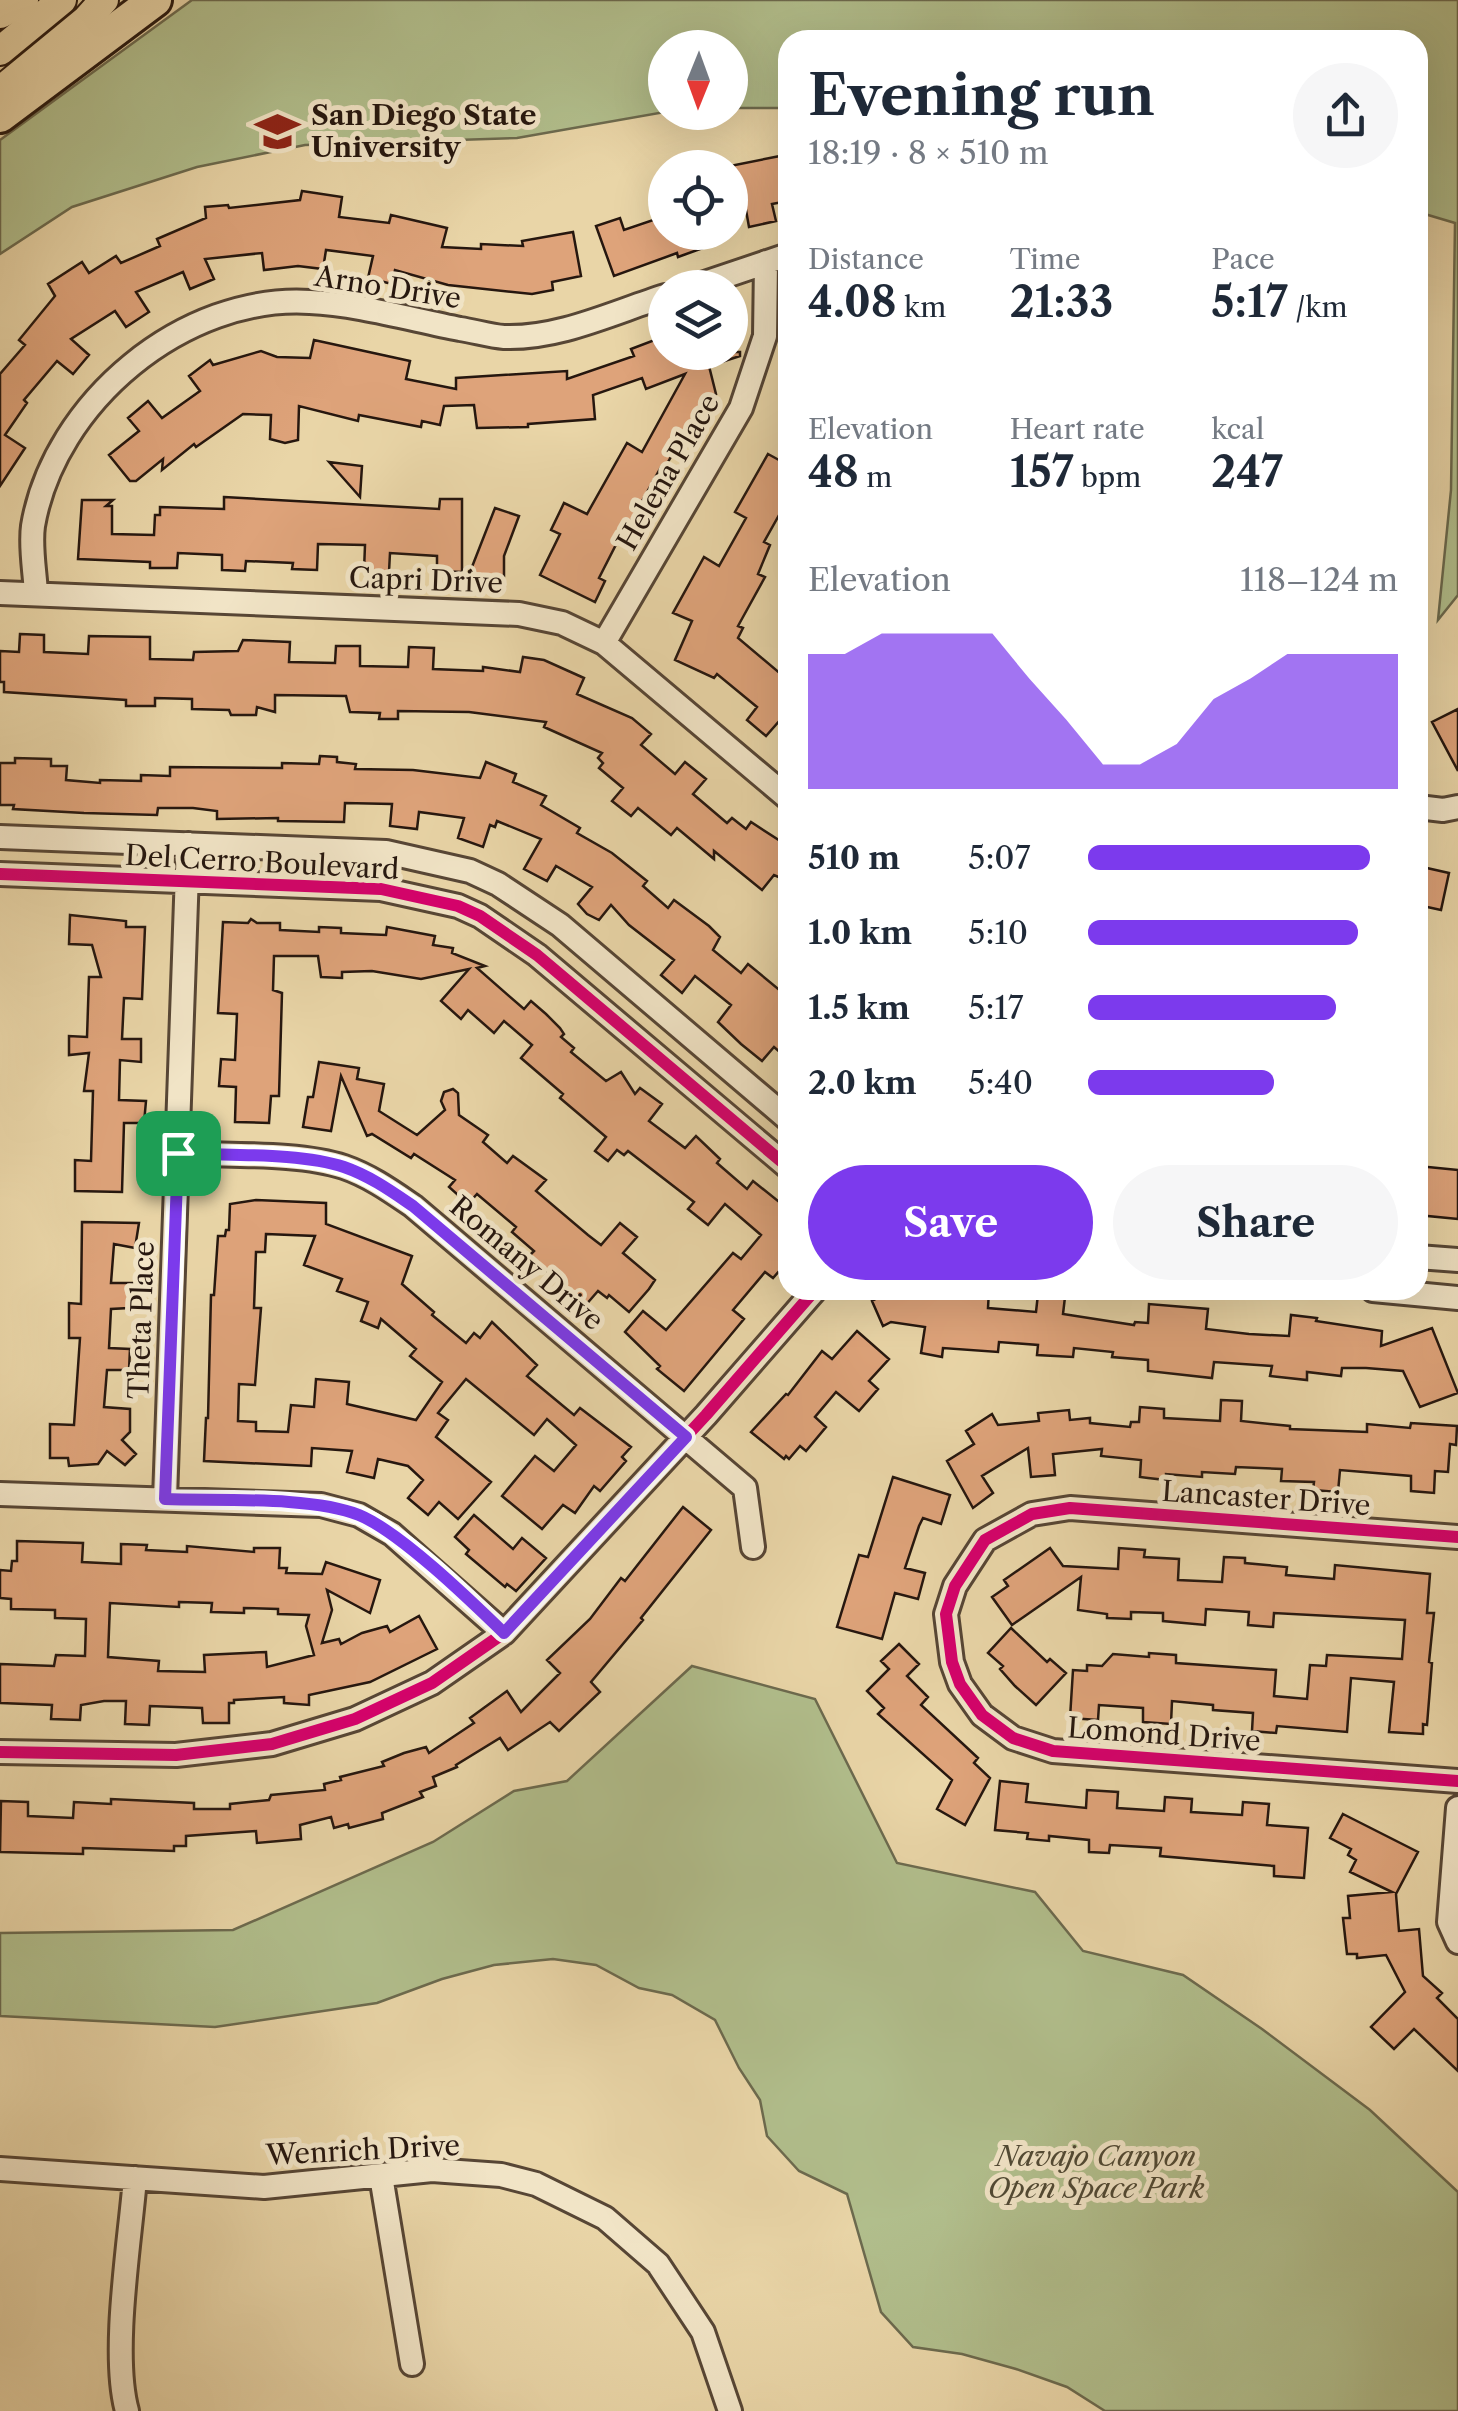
<!DOCTYPE html>
<html lang="en">
<head>
<meta charset="utf-8">
<style>
	body { margin:0; font-family:"Libre Caslon Text",serif; background:#f6f6f7; color:#1f2937; height:100vh; display:flex; flex-direction:column; font-size:38px; white-space:nowrap }
	* { box-sizing:border-box; margin:0 }
	p { font-size:32px; color:#747a83 }
	.icon { flex:none; width:55px; height:55px; fill:none; stroke:currentColor; stroke-width:2; stroke-linecap:round; stroke-linejoin:round }
	.map { position:relative; flex:1; overflow:hidden }
	.details { position:absolute; left:778px; top:30px; width:650px; height:1270px; display:flex; flex-direction:column; background:#fff; border-radius:30px; box-shadow:0 10px 40px #0002 }
	.details>* { flex:none }
	.needle { width:65px; rotate:181deg }
	.buttons { position:absolute; left:648px; top:30px; display:grid; gap:20px }
	.buttons a { display:grid; place-items:center; width:100px; height:100px; border-radius:50%; background:#fff; box-shadow:0 10px 40px #0002; font-size:50px }
	.pin { position:absolute; display:grid; place-items:center; width:85px; height:85px; color:#fff; margin:-42px; border-radius:20px; box-shadow:0 5px 15px #0006 }
	.round { display:grid; place-items:center; flex:none; width:105px; height:105px; border-radius:52px; background:#f6f6f7 }
	.head { display:flex; align-items:center; justify-content:space-between; height:170px; padding:0 30px }
	h1 { font-size:55px; font-weight:800; line-height:75px }
	.stats { display:grid; grid-template-columns:repeat(3,1fr); gap:15px; height:170px; padding:10px 30px }
	.stats div { display:grid; align-content:center }
	.stats b { font-size:42px; font-weight:800 }
	.stats small { font-size:28px; font-weight:400 }
	.stats p { font-size:28px }
	.chart { height:280px; padding:20px 30px }
	.chart p { display:flex; justify-content:space-between }
	.chart svg { width:100%; height:180px; margin-top:10px; fill:#7c3aed; opacity:.7 }
	.button { display:flex; gap:20px; margin-top:auto; padding:20px 30px }
	.button a { flex:1; height:115px; border-radius:60px; background:#7c3aed; color:#fff; font-size:40px; font-weight:800; line-height:115px; text-align:center }
	.button a+a { background:#f6f6f7; color:#1f2937 }
	ul { padding:0 30px; list-style:none; font-size:32px }
	li { display:grid; grid-template-columns:160px 120px 1fr; align-items:center; height:75px }
	li i { height:25px; border-radius:12px; background:#7c3aed }
	.map>svg:first-child { display:block }
	.green { fill:#b1be8c; stroke:#6c6a4e; stroke-width:2.5 }
	.building { fill:#dea37a; stroke:#26170f; stroke-width:2.5; fill-rule:evenodd }
	.lines { fill:none; stroke-linecap:round; stroke-linejoin:round }
	.minor-casing { stroke:#574635; stroke-width:28 }
	.major-casing { stroke:#26170f; stroke-width:32 }
	.highway-casing { stroke:#26170f; stroke-width:38 }
	.minor { stroke:#f1e4c6; stroke-width:22 }
	.major { stroke:#e9d5a7; stroke-width:28 }
	.highway { stroke:#e9d5a7; stroke-width:32 }
	.cycleway-casing { stroke:#f1e4c6; stroke-width:19 }
	.cycleway { stroke:#d6006c; stroke-width:12 }
	.route-casing { stroke:#fff; stroke-width:20 }
	.route { stroke:#7c3aed; stroke-width:12 }
	.labels { text-anchor:middle; dominant-baseline:central; stroke-width:10; stroke-linejoin:round; paint-order:stroke }
	.poi-label { font-size:28px; font-weight:bold; fill:#26170f; stroke:#f1e4c6; text-anchor:start }
	.street-label { font-size:28px; fill:#26170f; stroke:#f1e4c6 }
	.park-label { font-size:28px; font-style:italic; fill:#504934; stroke:#f1e4c6 }
</style>
</head>
<body>
<div class="map">
<svg width="1458" height="2411" viewBox="0 0 1458 2411">
	<rect width="100%" height="100%" fill="#e9d5a7"/>
	<filter id="stains"><feTurbulence type="fractalNoise" baseFrequency=".002" numOctaves="4"/><feColorMatrix values="0 0 0 0 .2 0 0 0 0 .09 0 0 0 0 .02 0 0 0 .5 -.17"/></filter>
	<radialGradient id="worn" r=".72"><stop offset=".6" stop-color="#630" stop-opacity="0"/><stop offset="1" stop-color="#630" stop-opacity=".3"/></radialGradient>
	<path class="green" d="M192 0H1458V595L1438 620 1451 490 1455 223 1418 212V40H788L787 108H730V48H665V112L517 138 305 145 197 167 72 207 0 254V140Z
		M692 1666 815 1699 897 1863 1035 1892 1083 1951 1183 1975 1262 2029 1370 2110 1458 2192V2411H1105L1067 2387 1016 2369 962 2354 913 2347 881 2312 847 2194 799 2171 767 2136 760 2100 739 2068 715 2020 672 1995 639 1988 596 1965 553 1959 494 1965 442 1979 377 2003 215 2027 0 2016V1933L233 1930 433 1842 514 1791 567 1781Z"/>
	<path class="building" d="M780 156 782 162 788 161V201L772 204 776 221 749 227 746 210 730 216V166Z
		M302 191 342 197 339 217 389 223 391 215 447 228 442 247 481 249V244L523 246 522 241 573 232 581 276 552 282 553 290 532 294 448 285 395 270 392 284 368 278 373 256 326 250 323 269 298 266 264 270 262 253 205 259 214 279 190 289 183 272 136 292 149 312 126 327 115 311 71 339 89 355 73 374 57 361 24 400 27 403 5 435 25 448 0 486V374L25 345 19 340 55 296 48 284 82 262 89 273 116 256 121 263 160 246 157 239 206 218 205 207 228 205 229 208 300 200Z
		M665 216V232H697L703 248 678 257 677 253 614 276 596 226 620 218 624 230Z
		M665 336V352H740V356L709 366 716 394 705 400 685 438 680 441 664 469 661 467 627 528 625 527 599 578 605 581 595 602 540 575 560 534 551 530 564 503 587 514 627 443 642 452 685 374 646 389 642 378 593 395 595 419 528 424V427L477 428 474 405 444 406 440 425 422 421 421 427 359 415 358 421 299 406 298 440 285 443 270 439 271 415 243 414 196 447 194 444 162 470 163 459 136 481H130L109 455 139 431 128 418 148 401 162 418 200 391 189 376 210 360 213 365 261 351 277 357 310 358 314 340 410 361 406 379 456 389V378L567 371V379L634 356 631 349Z
		M768 454 788 465V499L764 542 770 545 758 574 765 577 738 626 743 628 738 638 788 680V711L766 736 747 720 757 707 717 674 714 678 675 660 692 621 673 613 704 557 719 566 746 518 735 512Z
		M329 462 362 466 360 497Z
		M224 497 439 509 440 499H462V572L437 571V556L390 553 389 572 364 571 365 545 318 544 317 570 292 569 293 563 246 561 245 571 222 570V555L178 553 177 568H150V562L78 559 82 500H113L106 506H112V534L154 535 155 515H160V507L224 509Z
		M495 508 519 516 504 556V576L474 575V572H470Z
		M20 634 44 635V652L88 654 89 636 150 637V659L193 660 194 652 238 651 243 640 290 642 289 662 335 663 336 646H360V666L408 667 409 647 434 648 433 669 483 671V667L520 672 523 657 544 660 584 678 577 694 632 718 651 734 641 745 675 774 685 762 706 779 693 794 727 823 732 818 746 829 751 822 788 846V881L774 875 762 890 714 851V859L677 828 671 835 638 808 631 816 612 801 623 788 599 768 603 763 598 758 602 753 544 727 546 722 469 712 398 711V719H379L380 713 350 712 346 696 275 695V712L257 707 256 715H231L229 710 192 709V699L155 698V706H126V700L4 692V682H0V651L19 652Z
		M1458 709V771L1432 722Z
		M320 756 337 757V762L356 764 355 769 413 770 480 778 486 762 516 774 513 782 546 796 541 805 580 828 577 833 612 853 647 881 643 886 668 908 674 900 709 926 720 937 713 950 741 973 748 964 788 997V1059L774 1047 762 1061 741 1044 718 1022 731 1005 695 976 682 993 661 975 674 960 629 925 611 905 599 920 587 914 578 904 592 887 556 866 547 881 524 869 541 839 497 821 495 827 490 825 483 847 458 838 464 818 419 812 417 829 390 826 392 804 345 803 344 822 278 821V818L217 819V811L193 808H158L157 815 84 813 13 809 14 805H0V763H15V758L51 759V766H67L66 780 100 783V780L141 781V775L170 776V767L282 768V763L319 764Z
		M1418 866 1449 873 1441 910 1418 905Z
		M70 915 126 921V927H145L142 999 124 998 122 1039H141V1062L120 1060 119 1100 146 1101 144 1123H124L122 1192 75 1191V1160L91 1161 93 1091H84L89 1053 69 1055V1036L87 1037 89 977H101L92 945 69 944Z
		M251 919 257 923H280V930L319 932V927L341 928V933L386 935 387 927 435 936 433 945 453 948 452 953 485 966 477 968 524 1009 531 1001 546 1014 560 1028 564 1034 561 1037 574 1048 571 1052 606 1081 621 1072 635 1094 640 1088 662 1104 649 1121 685 1148 696 1136 720 1159 717 1163 747 1189 753 1181 788 1209V1261L773 1278 765 1272 733 1310 744 1319 684 1391 657 1369 660 1366 625 1332 643 1311 666 1330 733 1253 741 1259 761 1235 725 1204 708 1225 688 1209 694 1202 628 1151 624 1155 617 1150 608 1161 595 1151 606 1137 560 1098 563 1094 521 1058 532 1045 504 1021 494 1033 468 1010 461 1019 441 1001 469 969 421 979 372 971 342 972V978L321 977 318 956H274L273 990 282 993 279 1096H271L269 1123 235 1122 236 1087 219 1086 221 1059 235 1060 237 1014 218 1013 223 922 248 923Z
		M319 1062 359 1068 357 1079 384 1084 379 1111 417 1135 445 1110 441 1101 444 1092 453 1089 458 1093 459 1115 488 1135 483 1142 507 1163 513 1156 546 1180 536 1191 588 1235 601 1245 620 1223 637 1237 623 1253 655 1280 649 1289 629 1312 609 1295 607 1298 598 1291 584 1307 530 1255 534 1251 512 1232 516 1227 477 1194 468 1204 449 1187 455 1180 414 1154 411 1158 372 1134 367 1136 341 1076 331 1131 303 1127 308 1097H313Z
		M1418 1166 1458 1170V1219L1418 1215Z
		M256 1200 326 1203V1224L412 1256 402 1284 434 1312 432 1315 466 1343 474 1333 480 1338 492 1322 537 1365 527 1376 574 1415 580 1408 631 1447 622 1457 626 1461 600 1491 594 1486 575 1513 563 1505 542 1529 502 1496 535 1456 554 1471 576 1445 547 1419 534 1435 466 1379 438 1413 448 1420 436 1437 491 1482 458 1519 439 1502 428 1515 408 1498 423 1480 408 1466 378 1459 374 1478 347 1472 352 1451 312 1448 311 1466 204 1461 206 1418H208L211 1295H214L218 1236H225L226 1230H229L230 1204ZM266 1234 315 1236 304 1265 342 1279 337 1291 368 1302 361 1321 378 1328 381 1319 416 1349 410 1356 442 1382 416 1420 347 1404 349 1382 316 1379 314 1407 291 1405 288 1432 256 1431V1422L238 1421 239 1384 255 1385 261 1308H254L256 1252H265Z
		M82 1222 139 1223 135 1248 114 1244 111 1283H132L129 1308 111 1309 109 1348 130 1349 129 1370H107L104 1407 130 1409V1432L122 1440 136 1454 125 1465 107 1451 98 1464 69 1466 68 1458H50V1424L74 1425 80 1338H69V1303L81 1304Z
		M892 1290H989L988 1308 1036 1312 1038 1294 1065 1297 1063 1314 1134 1325 1135 1322 1148 1323 1149 1304 1208 1309 1206 1329 1249 1334 1289 1336 1291 1315 1317 1318 1316 1321 1382 1331 1381 1346 1432 1328 1458 1393 1420 1407 1403 1371 1366 1368H1342L1341 1376 1307 1372V1380L1270 1376 1272 1366 1214 1362 1212 1378 1148 1371V1360L1112 1357 1113 1352 1074 1348 1073 1357 1037 1355 1038 1345 999 1342 998 1352 943 1348 942 1357 921 1353 925 1327 891 1322 883 1326 872 1301Z
		M857 1331 889 1359 869 1381 878 1389 859 1411 836 1392 815 1417 826 1427 806 1451 800 1446 789 1459 786 1456 784 1459 751 1432 786 1394 788 1395 822 1351 832 1359Z
		M1221 1400 1242 1401 1241 1421 1290 1426V1429L1367 1432V1424L1410 1428 1411 1423 1457 1426 1456 1445 1450 1444 1448 1472 1435 1471 1434 1493 1411 1491V1476L1340 1470 1338 1492 1313 1490 1314 1482 1281 1481 1282 1469 1236 1467 1235 1474 1202 1472V1477L1166 1474V1480L1148 1478 1140 1477 1141 1460 1101 1456 1102 1449 1053 1454 1055 1475 1031 1477 1028 1448 982 1476 993 1493 973 1508 947 1461 974 1444 966 1431 992 1414 998 1425 1039 1421 1038 1413 1069 1410 1070 1420 1090 1418V1423L1130 1427 1131 1422H1139L1140 1407 1164 1409V1418L1220 1421Z
		M893 1477 950 1495 941 1524 923 1518 919 1526 905 1568 925 1573 918 1599 895 1593 882 1639 837 1627 859 1555 868 1557Z
		M683 1507 711 1530 641 1618 643 1620 591 1682 600 1692 559 1731 550 1722 508 1750 500 1738 456 1765 457 1767 433 1777 436 1786 420 1792 423 1797 382 1813 383 1819 349 1828 348 1824 334 1828 331 1817 300 1825 301 1839 257 1843 256 1831 186 1836V1846H174V1851L83 1848V1854L0 1852 1 1801 28 1802V1816L73 1818 74 1802 111 1804V1799L194 1803V1809H230V1804L269 1800 271 1795 325 1790 324 1784 341 1780 340 1777 384 1766 382 1762 404 1753 426 1747 429 1753 474 1723 470 1718 507 1691 521 1712 560 1673 547 1660 590 1619 621 1578 625 1581Z
		M474 1515 513 1549 522 1538 546 1558 516 1591 507 1584 505 1587 466 1554 469 1550 455 1537Z
		M17 1541 83 1543 82 1562 121 1564V1544L147 1545 146 1550 187 1552V1546L254 1552V1548H280L279 1568H287L286 1573 322 1574 326 1562 380 1580 370 1613 327 1590 332 1610 322 1643 339 1639 341 1644 362 1633 387 1626 390 1632 419 1616 437 1649 370 1682 309 1695V1705L284 1703V1697L234 1700V1703H229V1723H203L202 1708 150 1706 149 1725 125 1724 126 1701H104L81 1705 80 1720 51 1719 52 1705 0 1703V1664L54 1666 56 1655 85 1656 86 1619 55 1618V1610L11 1609V1599L0 1598V1570L11 1571 12 1561H17ZM179 1602 212 1603 211 1612 244 1613V1608L278 1609V1614L309 1615 306 1626 314 1655 267 1667 266 1652 204 1655 205 1672 158 1671 159 1661 108 1657 110 1603 179 1607Z
		M1050 1548 1063 1566 1118 1569 1119 1548 1145 1550 1144 1557 1179 1559 1178 1580 1222 1582 1224 1557 1245 1558V1563L1287 1567 1286 1575 1334 1579 1335 1565 1430 1574 1427 1613H1434L1429 1662 1432 1663 1427 1725 1423 1724V1734L1389 1732 1394 1682 1351 1678 1347 1732 1277 1726 1276 1733 1252 1731 1253 1713 1213 1710V1705L1172 1701 1171 1724 1143 1722V1708L1099 1705 1098 1720 1070 1718 1073 1670 1087 1671V1665L1102 1666 1113 1654 1149 1657V1653L1176 1655V1663L1276 1670 1274 1696 1307 1699 1310 1665 1326 1666 1327 1655 1402 1659 1405 1620 1274 1613 1273 1627 1248 1625 1249 1612 1206 1609 1205 1625 1163 1621V1613L1131 1612V1619L1107 1618V1614L1078 1610 1081 1577 1012 1625 992 1597 1008 1586 1004 1580Z
		M1011 1628 1047 1662 1050 1659 1066 1673 1036 1705 1015 1686 1000 1669 1003 1666 988 1653Z
		M899 1644 919 1664 907 1676 928 1697 921 1705 978 1758 974 1763 990 1778 965 1825 937 1809 952 1780 878 1714 884 1708 867 1691 889 1669 881 1661Z
		M1000 1781 1028 1784 1026 1802 1086 1808 1087 1790 1118 1792 1117 1808 1164 1811 1165 1797 1192 1799 1191 1812 1242 1815 1243 1802 1269 1804 1267 1825 1308 1828 1304 1878 1274 1876V1866L1160 1856 1161 1848 1110 1845 1109 1853 1089 1852V1840L1049 1836V1841L1027 1839 1028 1833 995 1830Z
		M1343 1814 1418 1852 1396 1894 1399 1931 1419 1929 1423 1976 1442 1993 1437 1998 1458 2019V2071L1414 2029 1394 2049 1371 2027 1405 1992 1386 1955 1357 1958V1954H1347L1343 1918H1350L1348 1896 1392 1892 1350 1872 1356 1860 1348 1855 1351 1849 1330 1838Z"/>
	<g class="lines">
		<defs>
			<path id="minor" d="M690 288 788 255
				M0 593 519 614 562 623 604 643 788 798
				M36 594C35 572 30 547 33 526 54 402 184 294 310 302 357 304 413 320 460 329 474 331 490 336 504 337 559 339 614 312 665 296
				M604 643 741 408 765 336 766 262
				M1418 807 1443 810 1458 807
				M0 837 386 852 470 871 498 884 560 925 788 1119
				M0 874 381 889 458 906 480 916 537 955 788 1167
				M178 1153C227 1156 299 1152 344 1167 370 1176 391 1191 413 1206L745 1488 753 1547
				M1418 1257 1458 1260
				M1373 1290 1458 1298
				M0 1494 321 1505 359 1515 392 1534 504 1633
				M165 1499 188 844
				M1458 1537 1070 1508 1032 1514 985 1540 955 1586 946 1614 952 1662 960 1684 982 1715 1013 1738 1053 1751 1458 1781
				M0 1752 176 1755 272 1744 355 1719 432 1683 504 1633 706 1415 815 1290
				M1458 1808 1449 1922 1458 1942
				M0 2169 264 2187 432 2170 501 2175 536 2184 605 2218 658 2264 703 2332 730 2411
				M381 2176 412 2364
				M127 2411C111 2353 130 2241 135 2178"/>
			<path id="major" d="M0 51 62 0
				M0 91 86 20 104 0"/>
			<path id="highway" d="M0 12 22 0
				M0 116 155 0"/>
		</defs>
		<use href="#minor" class="minor-casing"/>
		<use href="#major" class="major-casing"/>
		<use href="#highway" class="highway-casing"/>
		<use href="#minor" class="minor"/>
		<use href="#major" class="major"/>
		<use href="#highway" class="highway"/>
		<defs>
			<path id="cycleway" d="M0 874 381 889 458 906 480 916 537 955 788 1167
				M1458 1537 1070 1508 1032 1514 985 1540 955 1586 946 1614 952 1662 960 1684 982 1715 1013 1738 1053 1751 1458 1781
				M0 1752 176 1755 272 1744 355 1719 432 1683 504 1633 706 1415 815 1290"/>
		</defs>
		<use href="#cycleway" class="cycleway-casing"/>
		<use href="#cycleway" class="cycleway"/>
	</g>
	<g class="lines">
		<defs>
			<path id="route" d="M178 1153C226 1156 299 1152 344 1167 370 1176 391 1191 413 1206L686 1437 504 1633C470 1600 400 1532 359 1515 312 1496 218 1501 165 1499Z"/>
		</defs>
		<use href="#route" class="route-casing"/>
		<use href="#route" class="route"/>
	</g>
	<defs>
		<symbol id="university-bare" viewBox="-9 -9 18 18"><path d="M0-5L7-2L0 1L-7-2ZM-4 1L0 2.5L4 1V4Q0 6-4 4Z" fill="#8f2418" stroke="#f1e4c6" stroke-width="2.5" paint-order="stroke"/></symbol>
	</defs>
	<g fill-rule="evenodd">
		<use href="#university-bare" x="246" y="100" width="63" height="63"/>
	</g>
	<g class="labels">
		<g class="poi-label">
			<text x="311" y="115">San Diego State<tspan x="311" dy="32">University</tspan></text>
		</g>
		<g class="street-label">
			<text transform="translate(388 287) rotate(9)">Arno Drive</text>
			<text transform="translate(668 472) rotate(-60)">Helena Place</text>
			<text transform="translate(426 580) rotate(2)">Capri Drive</text>
			<text transform="translate(262 862) rotate(3)">Del Cerro Boulevard</text>
			<text transform="translate(527 1263) rotate(40)">Romany Drive</text>
			<text transform="translate(141 1320) rotate(-88)">Theta Place</text>
			<text transform="translate(1266 1498) rotate(4)">Lancaster Drive</text>
			<text transform="translate(1164 1734) rotate(4)">Lomond Drive</text>
			<text transform="translate(363 2150) rotate(-3)">Wenrich Drive</text>
		</g>
		<g class="park-label">
			<text x="1096" y="2156">Navajo Canyon<tspan x="1096" dy="32">Open Space Park</tspan></text>
		</g>
	</g>
	<rect width="100%" height="100%" filter="url(#stains)"/>
	<rect width="100%" height="100%" fill="url(#worn)"/>
</svg>
<div class="buttons">
<a><svg class="needle" viewBox="-14 -14 28 28"><path d="M0-13l5 13h-10z" fill="#e53935"/><path d="M0 13l5-13h-10z" fill="#747a83"/></svg></a>
<a><svg class="icon" aria-label="locate" viewBox="0 0 24 24"><circle cx="12" cy="12" r="6"/><path d="M12 2v4M12 18v4M2 12h4M18 12h4"/></svg></a>
<a><svg class="icon" aria-label="layers" viewBox="0 0 24 24"><path d="M12 4l9 5-9 5-9-5zM3 14l9 5 9-5"/></svg></a>
</div>
<div class="pin" style="left:178px;top:1153px;background:#1e9e55"><svg class="icon" aria-label="arrive" viewBox="0 0 24 24"><path d="M6 21V4h12l-3 4 3 4H6"/></svg></div>
<section class="details">
<div class="head"><div><h1>Evening run</h1><p>18:19 · 8 × 510 m</p></div><a class="round"><svg class="icon" aria-label="share" viewBox="0 0 24 24"><path d="M12 15V3M7 8l5-5 5 5M5 13v7h14v-7"/></svg></a></div>
<div class="stats">
<div><p>Distance</p><b>4.08<small> km</small></b></div>
<div><p>Time</p><b>21:33</b></div>
<div><p>Pace</p><b>5:17<small> /km</small></b></div>
</div>
<div class="stats">
<div><p>Elevation</p><b>48<small> m</small></b></div>
<div><p>Heart rate</p><b>157<small> bpm</small></b></div>
<div><p>kcal</p><b>247</b></div>
</div>
<div class="chart"><p><span>Elevation</span>118–124 m</p>
<svg viewBox="0 0 160 44" preserveAspectRatio="none"><path d="M0 44V11L10 11L20 6L30 6L40 6L50 6L60 17L70 27L80 38L90 38L100 33L110 22L120 17L130 11L140 11L150 11L160 11V44z"/></svg>
</div>
<ul>
<li><b>510 m</b>5:07<i style="width:91%"></i></li>
<li><b>1.0 km</b>5:10<i style="width:87%"></i></li>
<li><b>1.5 km</b>5:17<i style="width:80%"></i></li>
<li><b>2.0 km</b>5:40<i style="width:60%"></i></li>
</ul>
<div class="button"><a>Save</a><a>Share</a></div>
</section>
</div>
</body>
</html>
